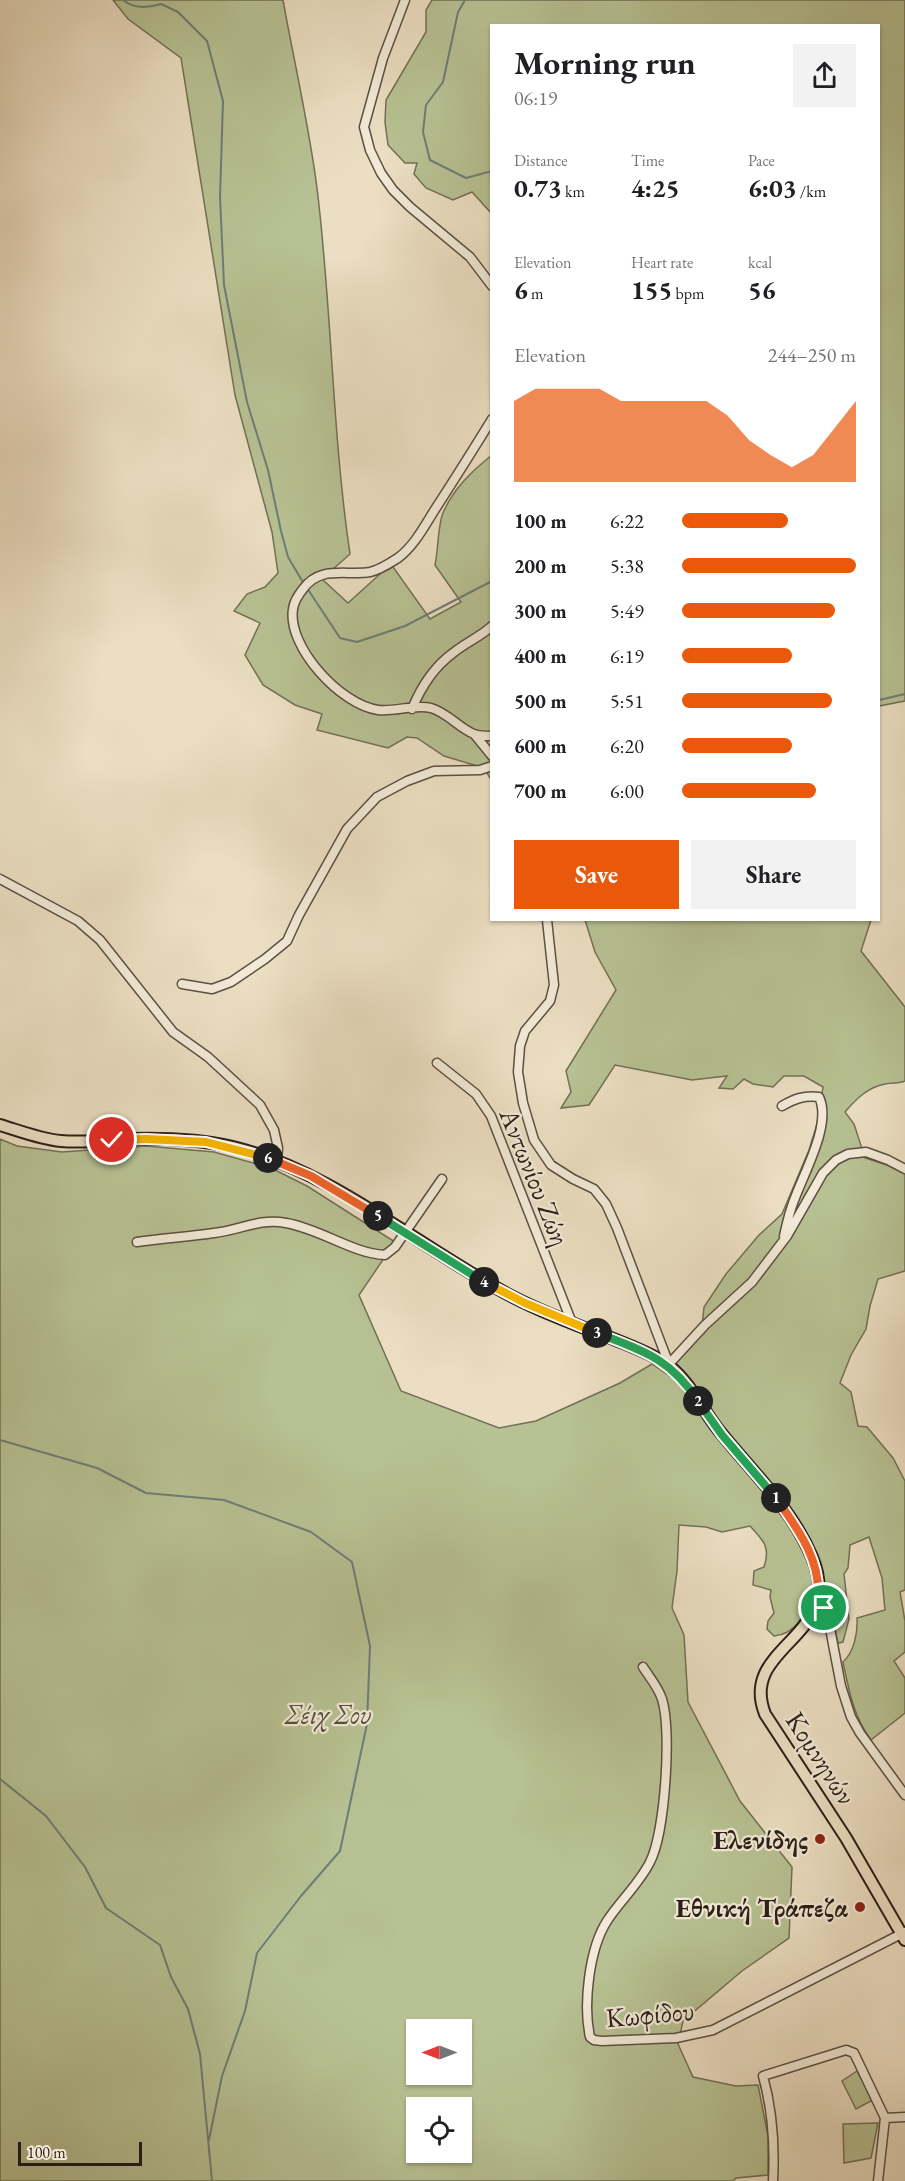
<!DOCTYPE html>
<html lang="en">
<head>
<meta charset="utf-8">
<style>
	body { margin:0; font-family:"EB Garamond",serif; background:#f2f2f2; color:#202124; height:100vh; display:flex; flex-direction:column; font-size:22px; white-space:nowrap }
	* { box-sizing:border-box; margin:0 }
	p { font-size:20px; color:#757577 }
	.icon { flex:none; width:33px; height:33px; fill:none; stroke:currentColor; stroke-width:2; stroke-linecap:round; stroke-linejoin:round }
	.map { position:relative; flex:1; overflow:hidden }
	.panel { position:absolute; left:490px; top:24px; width:390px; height:897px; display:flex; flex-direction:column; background:#fff; border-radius:0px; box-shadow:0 2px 4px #0004 }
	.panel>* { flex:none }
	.needle { width:39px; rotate:270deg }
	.fabs { position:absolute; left:406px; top:2019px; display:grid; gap:12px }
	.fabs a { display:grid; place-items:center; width:66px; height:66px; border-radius:0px; background:#fff; box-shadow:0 2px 4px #0004; font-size:30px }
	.scale { position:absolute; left:18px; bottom:15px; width:124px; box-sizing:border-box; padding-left:6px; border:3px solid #2c1f18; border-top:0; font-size:16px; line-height:21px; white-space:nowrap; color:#2c1f18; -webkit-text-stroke:4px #f2ead7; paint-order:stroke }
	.pin { position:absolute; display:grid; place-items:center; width:51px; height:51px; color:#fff; margin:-26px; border:3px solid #fff; border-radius:50%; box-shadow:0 2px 6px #0007 }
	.km { position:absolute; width:30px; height:30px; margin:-15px; border-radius:50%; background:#222; color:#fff; font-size:16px; line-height:30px; text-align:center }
	.round { display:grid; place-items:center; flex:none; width:63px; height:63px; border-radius:0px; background:#f2f2f2 }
	.head { display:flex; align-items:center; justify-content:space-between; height:102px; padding:0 24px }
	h1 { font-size:33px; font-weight:700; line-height:45px }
	.metrics { display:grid; grid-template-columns:repeat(3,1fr); gap:9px; height:102px; padding:6px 24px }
	.metrics div { display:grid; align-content:center }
	.metrics b { font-size:26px; font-weight:700 }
	.metrics small { font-size:16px; font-weight:400 }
	.metrics p { font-size:16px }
	.chart { height:168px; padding:12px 24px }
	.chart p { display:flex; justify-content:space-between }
	.chart svg { width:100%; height:108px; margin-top:6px; fill:#ea580c; opacity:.7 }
	.primary-button { display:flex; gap:12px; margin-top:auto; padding:12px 24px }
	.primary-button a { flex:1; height:69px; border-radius:0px; background:#ea580c; color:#fff; font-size:24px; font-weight:700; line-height:69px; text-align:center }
	.primary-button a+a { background:#f2f2f2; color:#202124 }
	ul { padding:0 24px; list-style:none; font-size:20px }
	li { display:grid; grid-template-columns:96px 72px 1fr; align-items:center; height:45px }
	li i { height:15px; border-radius:8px; background:#ea580c }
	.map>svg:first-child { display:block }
	.green { fill:#b7c193; stroke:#727056; stroke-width:1.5; fill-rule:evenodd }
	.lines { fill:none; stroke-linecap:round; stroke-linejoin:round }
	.stream { stroke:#6d7d77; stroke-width:2 }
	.minor-casing { stroke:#5c4f42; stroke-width:11 }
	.major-casing { stroke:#2c1f18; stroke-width:14 }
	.minor { stroke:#f2ead7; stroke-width:8 }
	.major { stroke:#ebdec2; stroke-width:10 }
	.split-1-casing { stroke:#fff; stroke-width:12 }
	.split-2-casing { stroke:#fff; stroke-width:12 }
	.split-3-casing { stroke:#fff; stroke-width:12 }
	.split-4-casing { stroke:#fff; stroke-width:12 }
	.split-5-casing { stroke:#fff; stroke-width:12 }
	.split-6-casing { stroke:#fff; stroke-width:12 }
	.split-7-casing { stroke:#fff; stroke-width:12 }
	.split-8-casing { stroke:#fff; stroke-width:12 }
	.split-1 { stroke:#f0652b; stroke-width:8 }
	.split-2 { stroke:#22a559; stroke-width:8 }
	.split-3 { stroke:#22a559; stroke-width:8 }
	.split-4 { stroke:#f5b400; stroke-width:8 }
	.split-5 { stroke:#22a559; stroke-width:8 }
	.split-6 { stroke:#f0652b; stroke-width:8 }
	.split-7 { stroke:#f5b400; stroke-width:8 }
	.split-8 { stroke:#f5b400; stroke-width:8 }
	.poi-dot { fill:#8f2418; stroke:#f2ead7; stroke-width:2 }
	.labels { text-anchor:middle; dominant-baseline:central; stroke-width:4.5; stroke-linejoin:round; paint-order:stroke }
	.street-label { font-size:27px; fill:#2c1f18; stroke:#f2ead7 }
	.park-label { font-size:27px; font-style:italic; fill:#56503d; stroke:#f2ead7 }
	.poi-label { font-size:27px; font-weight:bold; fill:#2c1f18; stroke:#f2ead7; text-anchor:end }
</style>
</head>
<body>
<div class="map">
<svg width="905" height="2181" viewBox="0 0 905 2181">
	<rect width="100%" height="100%" fill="#ebdec2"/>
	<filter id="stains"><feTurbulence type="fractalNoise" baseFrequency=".00333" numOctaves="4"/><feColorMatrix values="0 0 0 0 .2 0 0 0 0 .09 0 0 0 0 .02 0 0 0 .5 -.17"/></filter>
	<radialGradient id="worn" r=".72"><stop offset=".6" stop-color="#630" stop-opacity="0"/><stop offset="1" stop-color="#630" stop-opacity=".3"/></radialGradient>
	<path class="green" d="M113 0H283C294 62 309 125 317 188 332 309 332 433 350 554L322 579 348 603 391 564 430 619 461 602 435 565C438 552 438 524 443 513 453 489 472 471 492 455V781L484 768 444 756 417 738 407 737 388 748 317 730 322 714 295 705 263 685 245 655 260 623 234 611 247 594 265 587 278 573 272 532 235 395 181 58 128 19Z
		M432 0H905V701L879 706V26H492V214L472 192 453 200 426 188 414 174 417 163H405L388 145 385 122 386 100 426 32V10Z
		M585 920H871L861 951 905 1007V1081C899 1084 893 1082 885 1084 868 1087 856 1099 845 1112L854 1124 865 1158 887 1165 905 1174V1271L878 1279 870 1306 866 1329 851 1355 840 1383 851 1392 858 1426 867 1427 893 1458 905 1481V1590L900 1592 905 1621V1652L894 1661 905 1678V1713L871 1740C853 1716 849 1690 843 1662 854 1652 858 1633 857 1618L885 1610 882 1578 869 1537 850 1545 848 1568 844 1574 849 1619 843 1642 838 1643 827 1596 813 1594C805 1613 797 1634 774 1636L767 1629 768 1621 774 1613 770 1597 771 1590 753 1585 754 1571 764 1567C771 1547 763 1540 750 1526L722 1532 706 1527 679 1525 677 1571 672 1608 684 1635 688 1702 740 1801 792 1867 789 1938 742 1971 683 2021 678 2044 693 2077 736 2086 758 2085 768 2136V2175L736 2178 733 2181H0V1139L17 1146 62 1152 146 1146 214 1152 271 1168 307 1186 395 1242 359 1295 401 1391 499 1428 536 1421 620 1383 652 1364 674 1379 676 1359 701 1335 704 1307 726 1274 759 1235 782 1214 809 1150 817 1124 823 1087 804 1076H784L773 1087 753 1084 744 1079 733 1089 719 1088 727 1076 692 1080 615 1065 589 1105 561 1108 571 1092 566 1071 616 990 595 952ZM417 2030H462V2074H417ZM417 2108H462V2152H417Z
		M857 2071 873 2100 856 2109 842 2081Z
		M878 2123 871 2158 844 2163 843 2124Z"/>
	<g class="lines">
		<path class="stream" d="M123 0C134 9 148 8 161 4L178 12 207 41 223 101 220 197 224 285 247 402 268 470 281 531 288 557 304 584
			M465 0 458 12 443 82 426 105 423 132 430 160 466 178 492 171
			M307 588 340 638 357 642 405 626 492 581
			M879 700 905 694
			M0 1440 97 1468 146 1493 224 1500 311 1532 352 1562 370 1646 367 1724 340 1851 301 1896 257 1953 245 2011 222 2076 209 2140
			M0 1779 46 1816 85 1867 106 1908 160 1945 171 1977 188 2009 200 2054 212 2181"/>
		<defs>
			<path id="minor" d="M405 0 383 58 364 127 370 150 381 173 393 190 410 207 470 257 492 286
				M492 419C473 450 454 480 434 511 424 527 414 546 398 558 390 563 380 570 370 572 346 576 320 565 303 589 299 594 294 601 293 609 287 647 341 705 378 710 395 712 415 704 431 708 448 713 459 728 474 734 479 736 486 736 492 736
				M412 709C421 687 434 667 453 653 465 643 480 637 492 626
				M475 735 492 756
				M0 879 78 921 100 940 173 1032 208 1057 260 1105 274 1130 278 1148 277 1161
				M547 920 554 985 550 1001 525 1031 520 1046 518 1072 523 1103 534 1140 551 1165 573 1179 594 1189 606 1204 617 1228 670 1367
				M182 984 212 989 231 982 265 959 287 941 299 915 347 829 377 797 407 781 434 771 480 770 492 766
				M437 1063 476 1094 491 1116 572 1323
				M782 1106C794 1099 804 1095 819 1097 833 1126 800 1179 791 1209 788 1218 786 1227 784 1236
				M137 1242C162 1238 188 1237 214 1233 241 1230 258 1218 286 1223 321 1229 351 1253 385 1255L395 1247 442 1179
				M670 1367V1363L705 1325 752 1282 787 1236 823 1173 836 1160 848 1154 866 1152 888 1160 905 1169
				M817 1604 823 1608 828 1618 841 1686 851 1717 860 1733 905 1795
				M643 1667C650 1678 658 1687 662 1699 672 1730 665 1833 650 1862 639 1884 620 1901 607 1921 589 1949 583 2005 590 2037L594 2040 602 2041 676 2038 713 2030 905 1932
				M885 2118 905 2117
				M773 2181C775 2144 773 2112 763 2076L846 2050 854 2053 885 2118 878 2181"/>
			<path id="major" d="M0 1125C20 1131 40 1139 61 1141 84 1143 107 1140 130 1139 165 1138 199 1139 233 1147 336 1172 421 1250 515 1298 546 1314 579 1326 611 1338 630 1346 651 1353 668 1365 689 1381 701 1407 717 1428 750 1470 791 1507 812 1557 846 1639 738 1645 765 1714L846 1838 905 1940"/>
		</defs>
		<use href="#minor" class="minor-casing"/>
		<use href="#major" class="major-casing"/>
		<use href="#minor" class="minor"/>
		<use href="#major" class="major"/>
	</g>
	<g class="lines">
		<defs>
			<path id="split-1" d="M776 1498C798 1529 824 1564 817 1604L824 1608"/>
			<path id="split-2" d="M698 1401 722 1435 776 1498"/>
			<path id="split-3" d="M597 1333C643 1351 670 1358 698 1401"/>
			<path id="split-4" d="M484 1282 525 1303 597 1333"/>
			<path id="split-5" d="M378 1216 484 1282"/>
			<path id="split-6" d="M268 1158 311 1176 378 1216"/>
			<path id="split-7" d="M146 1139 206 1142 268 1158"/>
			<path id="split-8" d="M112 1140 146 1139"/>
		</defs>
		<use href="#split-1" class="split-1-casing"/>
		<use href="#split-2" class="split-2-casing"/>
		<use href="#split-3" class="split-3-casing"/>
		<use href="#split-4" class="split-4-casing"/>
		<use href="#split-5" class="split-5-casing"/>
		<use href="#split-6" class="split-6-casing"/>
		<use href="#split-7" class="split-7-casing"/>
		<use href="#split-8" class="split-8-casing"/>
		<use href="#split-1" class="split-1"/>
		<use href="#split-2" class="split-2"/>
		<use href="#split-3" class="split-3"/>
		<use href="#split-4" class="split-4"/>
		<use href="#split-5" class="split-5"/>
		<use href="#split-6" class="split-6"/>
		<use href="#split-7" class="split-7"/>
		<use href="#split-8" class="split-8"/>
	</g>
	<g class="poi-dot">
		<circle cx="820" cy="1839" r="6"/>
		<circle cx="860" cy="1907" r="6"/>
	</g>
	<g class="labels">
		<g class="street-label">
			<text transform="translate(535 1177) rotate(68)">Αντωνίου Ζώη</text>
			<text transform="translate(821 1758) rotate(57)">Κομνηνών</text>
			<text transform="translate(650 2014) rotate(-5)">Κωφίδου</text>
		</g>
		<g class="park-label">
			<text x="328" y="1714">Σέιχ Σου</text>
		</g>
		<g class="poi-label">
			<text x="808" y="1839">Ελενίδης</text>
			<text x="848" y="1907">Εθνική Τράπεζα</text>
		</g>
	</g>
	<rect width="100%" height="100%" filter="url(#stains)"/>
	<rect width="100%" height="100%" fill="url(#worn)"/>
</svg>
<div class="fabs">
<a><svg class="needle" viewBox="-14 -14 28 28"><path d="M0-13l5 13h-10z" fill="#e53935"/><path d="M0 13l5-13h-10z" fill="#757577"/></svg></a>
<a><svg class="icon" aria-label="locate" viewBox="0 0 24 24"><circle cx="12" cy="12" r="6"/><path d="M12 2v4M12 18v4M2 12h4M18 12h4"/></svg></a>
</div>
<div class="scale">100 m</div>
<div class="pin" style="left:824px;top:1608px;background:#1e9e55"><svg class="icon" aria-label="arrive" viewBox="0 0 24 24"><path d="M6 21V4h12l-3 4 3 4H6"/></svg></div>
<div class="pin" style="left:112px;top:1140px;background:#d93025"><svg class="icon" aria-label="check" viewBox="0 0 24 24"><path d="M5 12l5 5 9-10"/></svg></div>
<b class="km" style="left:776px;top:1498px">1</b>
<b class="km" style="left:698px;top:1401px">2</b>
<b class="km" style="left:597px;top:1333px">3</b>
<b class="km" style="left:484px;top:1282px">4</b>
<b class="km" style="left:378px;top:1216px">5</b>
<b class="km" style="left:268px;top:1158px">6</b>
<section class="panel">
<div class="head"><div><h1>Morning run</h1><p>06:19</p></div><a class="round"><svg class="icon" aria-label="share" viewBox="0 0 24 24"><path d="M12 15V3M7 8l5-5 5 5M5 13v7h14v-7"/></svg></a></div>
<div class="metrics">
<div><p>Distance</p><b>0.73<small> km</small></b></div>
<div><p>Time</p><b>4:25</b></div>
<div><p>Pace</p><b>6:03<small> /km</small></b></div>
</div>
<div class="metrics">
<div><p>Elevation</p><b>6<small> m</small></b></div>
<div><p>Heart rate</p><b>155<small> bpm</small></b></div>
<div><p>kcal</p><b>56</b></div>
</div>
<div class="chart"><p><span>Elevation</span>244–250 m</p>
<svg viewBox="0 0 160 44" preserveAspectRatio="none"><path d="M0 44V11L10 6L20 6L30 6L40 6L50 11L60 11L70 11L80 11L90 11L100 17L110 27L120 33L130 38L140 33L150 22L160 11V44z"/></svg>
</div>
<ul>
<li><b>100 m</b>6:22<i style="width:61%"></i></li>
<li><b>200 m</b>5:38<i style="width:100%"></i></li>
<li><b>300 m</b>5:49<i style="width:88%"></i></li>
<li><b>400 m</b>6:19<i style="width:63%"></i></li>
<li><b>500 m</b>5:51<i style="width:86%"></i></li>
<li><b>600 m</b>6:20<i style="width:63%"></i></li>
<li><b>700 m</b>6:00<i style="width:77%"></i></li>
</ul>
<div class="primary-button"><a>Save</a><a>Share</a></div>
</section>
</div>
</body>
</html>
